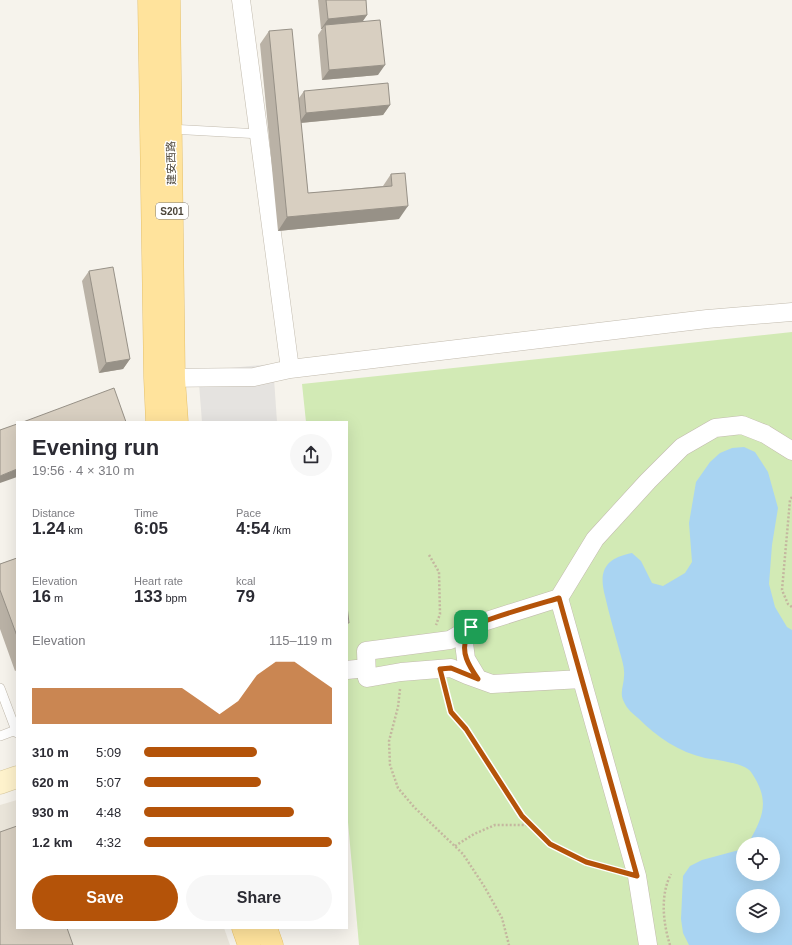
<!DOCTYPE html>
<html lang="en">
<head>
<meta charset="utf-8">
<style>
	body { margin:0; font-family:Helvetica,"Noto Sans SC",sans-serif; background:#f7f7f7; color:#2b2b33; height:100vh; display:flex; flex-direction:column; font-size:15px; white-space:nowrap }
	* { box-sizing:border-box; margin:0 }
	p { font-size:13px; color:#7c7c81 }
	.icon { flex:none; width:22px; height:22px; fill:none; stroke:currentColor; stroke-width:2; stroke-linecap:round; stroke-linejoin:round }
	.map { position:relative; flex:1; overflow:hidden }
	.side { position:absolute; left:16px; top:421px; width:332px; height:508px; display:flex; flex-direction:column; background:#fff; border-radius:0px; box-shadow:0 4px 16px #0002 }
	.side>* { flex:none }
	.tools { position:absolute; left:736px; top:837px; display:grid; gap:8px }
	.tools a { display:grid; place-items:center; width:44px; height:44px; border-radius:50%; background:#fff; box-shadow:0 4px 16px #0002; font-size:20px }
	.pin { position:absolute; display:grid; place-items:center; width:34px; height:34px; color:#fff; margin:-17px; border-radius:8px; box-shadow:0 2px 6px #0006 }
	.round { display:grid; place-items:center; flex:none; width:42px; height:42px; border-radius:21px; background:#f7f7f7 }
	.summary { display:flex; align-items:center; justify-content:space-between; height:68px; padding:0 16px }
	h1 { font-size:22px; font-weight:600; line-height:30px }
	.figures { display:grid; grid-template-columns:repeat(3,1fr); gap:6px; height:68px; padding:4px 16px }
	.figures div { display:grid; align-content:center }
	.figures b { font-size:17px; font-weight:600 }
	.figures small { font-size:11px; font-weight:400 }
	.figures p { font-size:11px }
	.chart { height:112px; padding:8px 16px }
	.chart p { display:flex; justify-content:space-between }
	.chart svg { width:100%; height:72px; margin-top:4px; fill:#b45309; opacity:.7 }
	.action { display:flex; gap:8px; margin-top:auto; padding:8px 16px }
	.action a { flex:1; height:46px; border-radius:24px; background:#b45309; color:#fff; font-size:16px; font-weight:600; line-height:46px; text-align:center }
	.action a+a { background:#f7f7f7; color:#2b2b33 }
	ul { padding:0 16px; list-style:none; font-size:13px }
	li { display:grid; grid-template-columns:64px 48px 1fr; align-items:center; height:30px }
	li i { height:10px; border-radius:5px; background:#b45309 }
	.map>svg:first-child { display:block }
	.residential { fill:#eae5da }
	.green { fill:#d2eab5; fill-rule:evenodd }
	.parking { fill:#e5e3e0 }
	.water { fill:#a9d4f2; fill-rule:evenodd }
	.lines { fill:none; stroke-linecap:round; stroke-linejoin:round }
	.lane-casing { stroke:#c2bbae; stroke-width:10 }
	.street-casing { stroke:#c2bbae; stroke-width:19 }
	.secondary-casing { stroke:#d6c79b; stroke-width:23 }
	.primary-casing { stroke:#e6c16a; stroke-width:23 }
	.path { stroke:#c4b79f; stroke-width:2.5; stroke-dasharray:2 2; stroke-linecap:butt }
	.lane { stroke:#fff; stroke-width:9 }
	.street { stroke:#fff; stroke-width:18 }
	.secondary { stroke:#fff3cd; stroke-width:22 }
	.primary { stroke:#ffe39c; stroke-width:22 }
	.wall { fill:#bab2a6 }
	.shaded-wall { fill:#979187 }
	.building { fill:#d8cfc1; stroke:#979187 }
	.route-casing { stroke:#fff; stroke-width:8 }
	.route { stroke:#b45309; stroke-width:5 }
	.labels { text-anchor:middle; dominant-baseline:central; stroke-width:3; stroke-linejoin:round; paint-order:stroke }
	.shield { fill:#fff; stroke:#817c74; stroke-width:1 }
	.shield-label { font-size:10px; font-weight:bold; fill:#4b4439 }
	.street-label { font-size:11px; fill:#4b4439; stroke:#fff }
</style>
</head>
<body>
<div class="map">
<svg width="792" height="945" viewBox="0 0 792 945">
	<rect width="100%" height="100%" fill="#f6f3ec"/>
	<path class="residential" d="M17 800V928H224L230 945H0V805Z"/>
	<path class="green" d="M792 332V945H359L347 811V422H306L302 384ZM743 844H773V874H743ZM743 896H773V926H743Z"/>
	<path class="parking" d="M273 364 277 422H202L198 371Z"/>
	<path class="water" d="M744 447 755 452 768 472 778 508 772 545 769 584 775 607 787 627 792 630V945H689L683 933 681 919 683 876 690 866 702 860 739 850 743 847V874H773V844H747L749 842C764 815 770 800 751 772 745 763 716 760 705 758 679 752 657 737 638 718 633 714 627 709 624 702 619 693 624 685 624 676 625 667 621 657 619 649 614 631 609 614 605 596 598 570 606 558 632 553L641 561 652 583 663 586 685 573 692 562 689 523 696 482 710 462 720 453 732 448ZM743 896H773V926H743Z"/>
	<g class="lines">
		<defs>
			<path id="lane" d="M170 129 259 134
				M0 688 17 733
				M0 736 16 730"/>
			<path id="street" d="M241 0 290 369
				M160 378 254 377 290 369 707 319 792 312
				M559 598 637 876 648 945
				M471 627 464 643 466 659 478 679
				M347 670 366 668
				M582 679 492 684 467 675 451 668 401 672 367 678 366 651 450 640 477 624 559 598 595 539 648 481 682 447 715 428 742 425 765 434 792 451"/>
			<path id="secondary" d="M0 783 17 777"/>
			<path id="primary" d="M149 0 155 378 157 422
				M169 0 174 379 177 422
				M243 928 249 945
				M266 928 272 945"/>
		</defs>
		<use href="#lane" class="lane-casing"/>
		<use href="#street" class="street-casing"/>
		<use href="#secondary" class="secondary-casing"/>
		<use href="#primary" class="primary-casing"/>
		<path class="path" d="M792 497 790 500 782 590 788 604 792 607
			M429 555 439 572 440 614 436 625
			M444 685 451 712 466 729 522 816 550 844 585 862 618 871
			M400 689 398 707 389 741 390 765 398 788 414 807 463 854 484 886 502 918 509 945
			M455 846 474 834 495 825H531
			M670 945C663 923 660 895 671 874"/>
		<use href="#lane" class="lane"/>
		<use href="#street" class="street"/>
		<use href="#secondary" class="secondary"/>
		<use href="#primary" class="primary"/>
	</g>
	<path class="wall" d="M318 0H366L367 15 363 21 378 75 322 80 318 35 322 29H321Z
		M269 31 299 98 304 91 390 105 383 115 301 123 308 193 383 186 391 174 399 219 278 231 260 44Z
		M89 271 130 359 123 369 99 373 82 281Z
		M17 558V670L15 671 0 629V564Z"/>
	<path class="shaded-wall" d="M367 15 360 25H325L322 29H321L328 19Z
		M385 65 378 75 322 80 329 70Z
		M390 105 383 115 299 123 306 113Z
		M408 206 399 219 278 231 287 217Z
		M130 359 123 369 99 373 106 363Z
		M17 469V477L0 483V476Z"/>
	<path class="building" d="M326 0H366L367 15 328 19Z
		M380 20 385 65 329 70 325 25Z
		M292 29 308 193 392 186 391 174 405 173 408 206 287 217 269 31Z
		M388 83 390 105 306 113 304 91Z
		M113 267 130 359 106 363 89 271Z
		M114 388 126 422H23Z
		M17 424V469L0 476V430Z
		M17 558V636L0 590V564Z
		M347 606 349 623H347Z
		M17 826V928H67L73 945H0V832Z"/>
	<g class="lines">
		<defs>
			<path id="route" d="M559 598 637 876 586 862 550 844 522 816 466 729 451 712 440 669 451 668 478 679C469 666 460 652 467 636 468 634 469 630 471 628 476 621 546 602 559 598Z"/>
		</defs>
		<use href="#route" class="route-casing"/>
		<use href="#route" class="route"/>
	</g>
	<g class="labels">
		<rect class="shield" x="156" y="203" width="32" height="16" rx="3"/>
		<g class="shield-label">
			<text x="172" y="211">S201</text>
		</g>
		<g class="street-label">
			<text transform="translate(171 163) rotate(-91)">建安西路</text>
		</g>
	</g>
</svg>
<div class="tools">
<a><svg class="icon" aria-label="locate" viewBox="0 0 24 24"><circle cx="12" cy="12" r="6"/><path d="M12 2v4M12 18v4M2 12h4M18 12h4"/></svg></a>
<a><svg class="icon" aria-label="layers" viewBox="0 0 24 24"><path d="M12 4l9 5-9 5-9-5zM3 14l9 5 9-5"/></svg></a>
</div>
<div class="pin" style="left:471px;top:627px;background:#1e9e55"><svg class="icon" aria-label="arrive" viewBox="0 0 24 24"><path d="M6 21V4h12l-3 4 3 4H6"/></svg></div>
<section class="side">
<div class="summary"><div><h1>Evening run</h1><p>19:56 · 4 × 310 m</p></div><a class="round"><svg class="icon" aria-label="share" viewBox="0 0 24 24"><path d="M12 15V3M7 8l5-5 5 5M5 13v7h14v-7"/></svg></a></div>
<div class="figures">
<div><p>Distance</p><b>1.24<small> km</small></b></div>
<div><p>Time</p><b>6:05</b></div>
<div><p>Pace</p><b>4:54<small> /km</small></b></div>
</div>
<div class="figures">
<div><p>Elevation</p><b>16<small> m</small></b></div>
<div><p>Heart rate</p><b>133<small> bpm</small></b></div>
<div><p>kcal</p><b>79</b></div>
</div>
<div class="chart"><p><span>Elevation</span>115–119 m</p>
<svg viewBox="0 0 160 44" preserveAspectRatio="none"><path d="M0 44V22L10 22L20 22L30 22L40 22L50 22L60 22L70 22L80 22L90 30L100 38L110 30L120 14L130 6L140 6L150 14L160 22V44z"/></svg>
</div>
<ul>
<li><b>310 m</b>5:09<i style="width:60%"></i></li>
<li><b>620 m</b>5:07<i style="width:62%"></i></li>
<li><b>930 m</b>4:48<i style="width:80%"></i></li>
<li><b>1.2 km</b>4:32<i style="width:100%"></i></li>
</ul>
<div class="action"><a>Save</a><a>Share</a></div>
</section>
</div>
</body>
</html>
